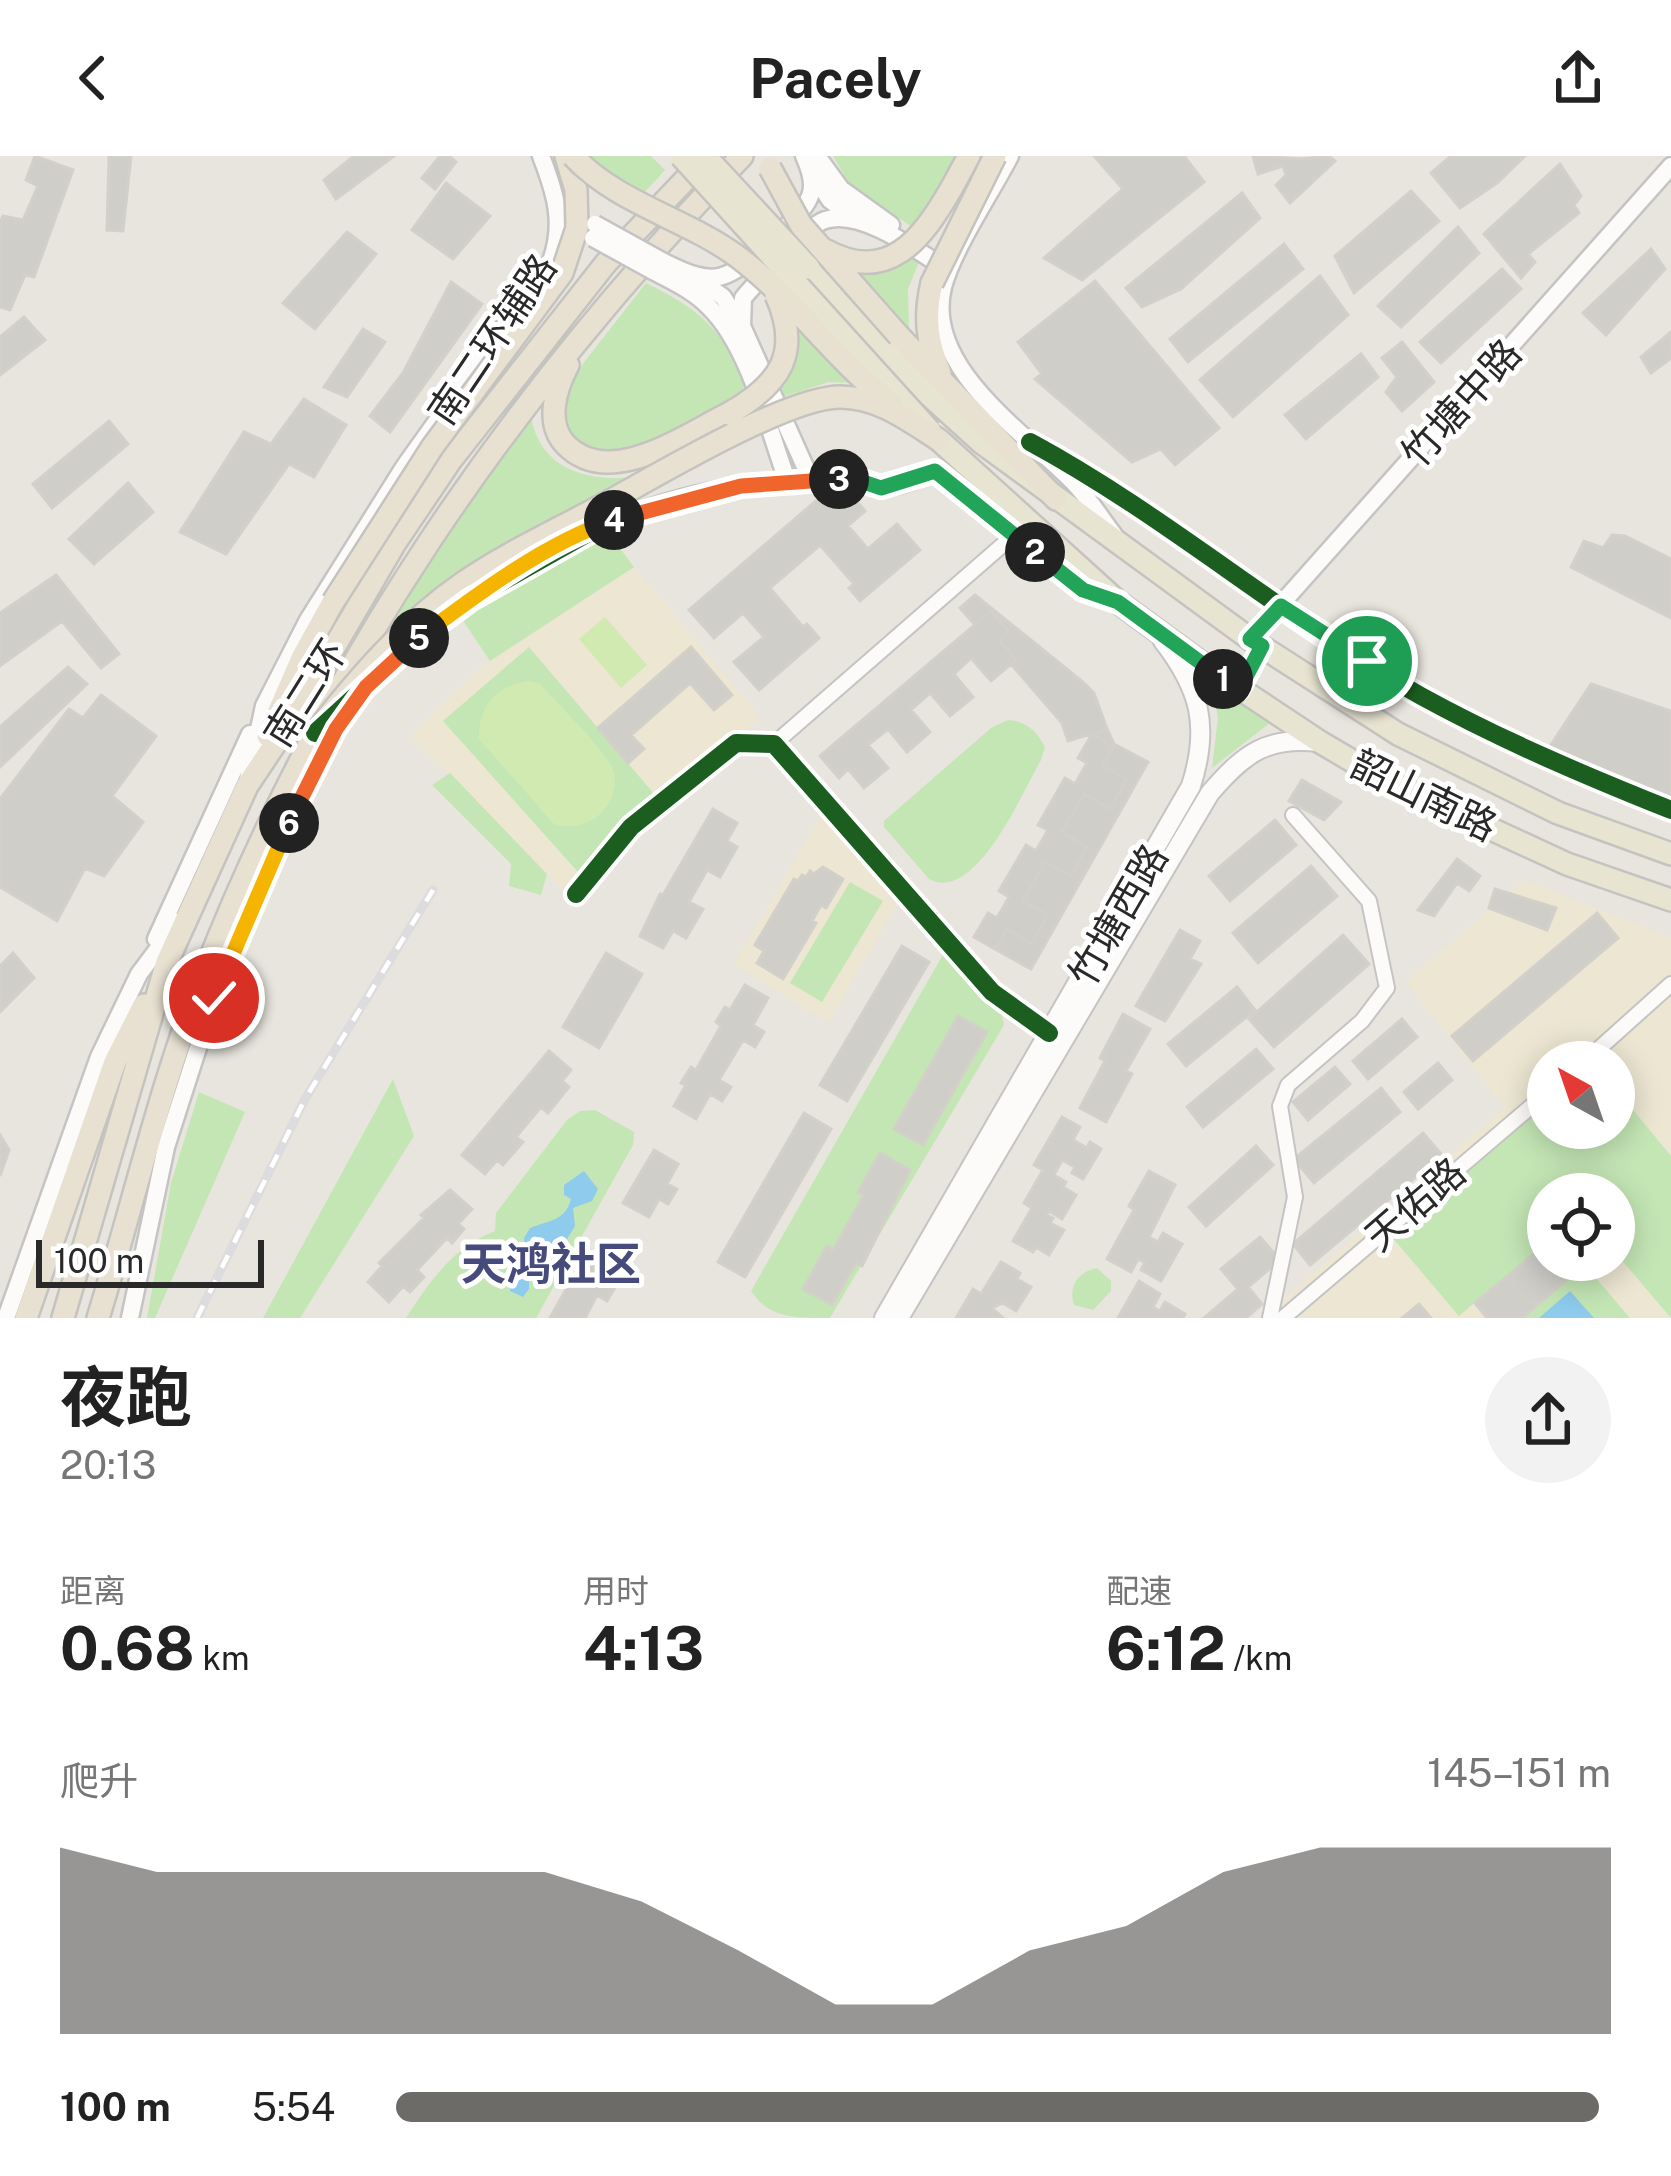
<!DOCTYPE html>
<html lang="zh">
<head>
<meta charset="utf-8">
<style>
	body { margin:0; font-family:"Public Sans","Noto Sans SC",sans-serif; background:#f2f2f2; color:#222; height:100vh; display:flex; flex-direction:column; font-size:45px; white-space:nowrap }
	* { box-sizing:border-box; margin:0 }
	p { font-size:39px; color:#767676 }
	.icon { flex:none; width:66px; height:66px; fill:none; stroke:currentColor; stroke-width:2; stroke-linecap:round; stroke-linejoin:round }
	.map { position:relative; height:1162px; overflow:hidden }
	.details { display:flex; flex-direction:column; background:#fff; flex:1 }
	.details>* { flex:none }
	.needle { width:78px; rotate:320deg }
	.buttons { position:absolute; left:1527px; top:885px; display:grid; gap:24px }
	.buttons a { display:grid; place-items:center; width:108px; height:108px; border-radius:50%; background:#fff; box-shadow:0 6px 30px #0003; font-size:60px }
	.scale { position:absolute; left:36px; bottom:30px; width:228px; box-sizing:border-box; padding-left:12px; border:6px solid #292929; border-top:0; font-size:33px; line-height:42px; white-space:nowrap; color:#292929; -webkit-text-stroke:9px #fff; paint-order:stroke }
	.pin { position:absolute; display:grid; place-items:center; width:102px; height:102px; color:#fff; margin:-51px; border:6px solid #fff; border-radius:50%; box-shadow:0 3px 12px #0007 }
	.km { position:absolute; width:60px; height:60px; margin:-30px; border-radius:50%; background:#222; color:#fff; font-size:33px; line-height:60px; text-align:center }
	.round { display:grid; place-items:center; flex:none; width:126px; height:126px; border-radius:63px; background:#f2f2f2 }
	.headline { display:flex; align-items:center; justify-content:space-between; height:204px; padding:0 60px }
	h1 { font-size:66px; font-weight:700; line-height:90px }
	.figures { display:grid; grid-template-columns:repeat(3,1fr); gap:18px; height:204px; padding:12px 60px }
	.figures div { display:grid; align-content:center }
	.figures b { font-size:60px; font-weight:700 }
	.figures small { font-size:33px; font-weight:400 }
	.figures p { font-size:33px }
	.chart { height:336px; padding:24px 60px }
	.chart p { display:flex; justify-content:space-between }
	.chart svg { width:100%; height:216px; margin-top:12px; fill:#6c6b68; opacity:.7 }
	ul { padding:0 60px; list-style:none; font-size:39px }
	li { display:grid; grid-template-columns:192px 144px 1fr; align-items:center; height:90px }
	li i { height:30px; border-radius:15px; background:#6c6b68 }
	header { display:flex; justify-content:space-between; align-items:center; height:156px; padding:0 60px; background:#fff; font-size:54px; font-weight:700 }
	.map>svg:first-child { display:block }
	.education { fill:#ece6d2; fill-rule:evenodd }
	.green { fill:#c4e6b5 }
	.pitch { fill:#d0eab2 }
	.water { fill:#8ecbed }
	.building { fill:#d0cec9; stroke:#d3d0ca; stroke-width:3 }
	.lines { fill:none; stroke-linecap:round; stroke-linejoin:round }
	.minor-casing { stroke:#c5c4c4; stroke-width:18 }
	.tertiary-casing { stroke:#c5c4c4; stroke-width:21 }
	.secondary-casing { stroke:#c5c4c4; stroke-width:22 }
	.primary-casing { stroke:#c4c3c0; stroke-width:26 }
	.trunk-casing { stroke:#c4c3c0; stroke-width:26 }
	.minor { stroke:#fcfbfa; stroke-width:14 }
	.tertiary { stroke:#fcfbfa; stroke-width:16 }
	.secondary { stroke:#fcfbfa; stroke-width:18 }
	.primary { stroke:#e7e4d2; stroke-width:21 }
	.trunk { stroke:#e8e1d2; stroke-width:21 }
	.rail-casing { stroke:#dcdcde; stroke-width:9 }
	.rail { stroke:#fff; stroke-width:4.5; stroke-dasharray:14; stroke-linecap:butt }
	.tertiary-bridge-casing { stroke:#c5c4c4; stroke-width:21; stroke-linecap:butt }
	.primary-bridge-casing { stroke:#c4c3c0; stroke-width:26; stroke-linecap:butt }
	.trunk-bridge-casing { stroke:#c4c3c0; stroke-width:26; stroke-linecap:butt }
	.tertiary-bridge { stroke:#fcfbfa; stroke-width:16 }
	.primary-bridge { stroke:#e7e4d2; stroke-width:21 }
	.trunk-bridge { stroke:#e8e1d2; stroke-width:21 }
	.cycleway-casing { stroke:#fff; stroke-width:26 }
	.cycleway { stroke:#1b5e20; stroke-width:18 }
	.split-1-casing { stroke:#fff; stroke-width:24 }
	.split-2-casing { stroke:#fff; stroke-width:24 }
	.split-3-casing { stroke:#fff; stroke-width:24 }
	.split-4-casing { stroke:#fff; stroke-width:24 }
	.split-5-casing { stroke:#fff; stroke-width:24 }
	.split-6-casing { stroke:#fff; stroke-width:24 }
	.split-7-casing { stroke:#fff; stroke-width:24 }
	.split-1 { stroke:#22a559; stroke-width:15 }
	.split-2 { stroke:#22a559; stroke-width:15 }
	.split-3 { stroke:#22a559; stroke-width:15 }
	.split-4 { stroke:#f0652b; stroke-width:15 }
	.split-5 { stroke:#f5b400; stroke-width:15 }
	.split-6 { stroke:#f0652b; stroke-width:15 }
	.split-7 { stroke:#f5b400; stroke-width:15 }
	.labels { text-anchor:middle; dominant-baseline:central; stroke-width:10; stroke-linejoin:round; paint-order:stroke }
	.street-label { font-size:39px; fill:#292929; stroke:#fff }
	.quarter-label { font-size:45px; font-weight:bold; fill:#474b7b; stroke:#fff }
</style>
</head>
<body>
<header><svg class="icon" aria-label="back" viewBox="0 0 24 24"><path d="M15 5l-7 7 7 7"/></svg>Pacely<svg class="icon" aria-label="share" viewBox="0 0 24 24"><path d="M12 15V3M7 8l5-5 5 5M5 13v7h14v-7"/></svg></header>
<div class="map">
<svg width="1671" height="1162" viewBox="0 0 1671 1162">
	<rect width="100%" height="100%" fill="#e8e5de"/>
	<path class="education" d="M634 411 760 561 563 734 410 580 480 511Z
		M826 650 903 738 828 867 734 808Z
		M1524 724 1671 782V1162H1260L1505 952 1406 825ZM1548 906H1614V972H1548ZM1548 1038H1614V1104H1548Z"/>
	<path class="green" d="M590 0H651L665 14 645 36 600 11Z
		M833 0H962L915 73 850 29Z
		M926 89 908 133 909 174 851 115C882 113 901 108 926 89Z
		M646 127C705 156 725 176 748 238L637 296 590 299 564 278V232Z
		M801 173 853 227 829 226 770 245 795 209Z
		M531 261C541 315 589 326 636 321L510 385 461 417 382 485 436 394Z
		M606 374 634 411 490 505 462 463Z
		M529 491 655 639 613 675 578 716 443 565Z
		M1212 530 1270 567 1212 612 1218 561Z
		M1008 564C1026 565 1037 575 1045 591L1041 604C1022 637 975 748 929 723L884 671V665L991 572Z
		M450 617 547 718 541 739 509 730 511 708 432 629Z
		M850 726 883 745 822 846 790 827Z
		M945 795 1002 859 1004 869 830 1162C793 1162 769 1162 751 1135Z
		M393 923 414 980 300 1162H263Z
		M1614 931 1671 1000V1162L1614 1095V1038H1548V1085L1459 1160 1391 1080 1548 947V972H1614Z
		M199 936 245 956 155 1162H147L171 1027Z
		M595 954 634 976 633 989 536 1162H406C429 1126 454 1090 495 1075L496 1057 567 964 580 955Z
		M1584 1108 1630 1162H1522Z
		M1097 1112 1111 1125V1135L1093 1154 1074 1149C1068 1130 1078 1116 1097 1112Z"/>
	<path class="pitch" d="M605 461 647 509 621 532 579 483Z
		M531 525 540 528C555 545 609 598 614 616 618 631 610 650 599 659 585 671 570 672 554 668L479 583C478 549 498 528 531 525Z"/>
	<path class="water" d="M584 1015 598 1033 592 1045 573 1052 575 1070 561 1093 549 1086 529 1117V1133L523 1141 510 1135 511 1116 526 1101 524 1082 530 1072C547 1065 566 1065 571 1043L564 1039V1029Z
		M1570 1135 1594 1162H1539Z"/>
	<path class="building" d="M35 0 73 14 34 121 25 119 10 154 0 151V67L3 60 23 64 38 30 26 24Z
		M109 0H131L123 75 107 74Z
		M354 0H394L336 43 324 24Z
		M440 0H449L456 6 435 33 422 22Z
		M1094 0H1184L1204 26 1082 124 1044 102 1123 33Z
		M1253 0 1301 3 1329 0 1335 5 1290 47 1276 29 1286 19 1283 10 1258 18Z
		M1451 0H1525L1497 27 1460 52 1431 17Z
		M1560 8 1581 40 1574 49 1579 57 1528 98 1535 106 1521 122 1484 78Z
		M446 27 490 60 453 103 412 74Z
		M1411 35 1439 65 1354 137 1335 100Z
		M1242 37 1260 62 1181 133 1142 151 1126 132Z
		M1458 71 1479 97 1401 171 1378 150Z
		M347 76 376 98 315 173 283 147Z
		M1284 88 1303 113 1188 206 1170 183Z
		M1651 93 1665 113 1606 179 1583 157Z
		M1502 113 1521 133 1441 207 1420 186Z
		M1320 120 1348 159 1233 261 1200 224Z
		M1095 125 1219 272 1175 309 1161 293 1132 306 1035 223 1042 218 1018 186Z
		M451 126 482 148 390 276 370 260 403 217Z
		M24 161 45 184 0 219V181Z
		M363 173 385 186 347 241 324 231Z
		M1671 176V202L1651 217 1641 201Z
		M1402 186 1434 226 1402 255 1386 236 1397 221 1382 202Z
		M1361 198 1378 221 1306 283 1285 259Z
		M304 243 346 269 314 321 289 308 226 398 180 376 244 276 271 288Z
		M109 265 128 288 52 352 33 328Z
		M839 325 865 355 848 370 868 393 897 368 920 394 860 445 849 432 854 428 820 389 770 432 803 471 807 468 819 482 759 534 734 506 764 481 743 457 714 482 689 454Z
		M128 327 153 356 94 408 69 383Z
		M1612 379 1625 380 1671 403V462L1571 411 1584 385 1603 392Z
		M56 419 119 498 101 512 62 465 0 510V457Z
		M975 439 1083 526 1094 537 1107 573 1068 585 1062 567 1011 508 1016 504 999 484 1009 476 991 455 975 469 960 452Z
		M991 455 1009 476 999 484 1016 504 991 525 971 502 954 518 973 541 950 560 930 537 911 554 930 576 907 596 888 573 868 589 888 612 864 632 848 613 839 622 820 600Z
		M691 491 732 539 714 554 690 527 631 579 644 593 628 607 598 572Z
		M68 511 87 528 0 611V571Z
		M1591 528 1671 555V657L1537 610Z
		M101 539 156 580 112 640 143 666 104 720 85 712 57 765 0 731V643L69 553 83 562Z
		M1107 573 1114 588 1148 606 1031 813 995 793 1007 773 1031 787 1048 759 1023 745 1045 706 1071 720 1087 691 1062 676 1084 638 1110 653 1127 623 1102 609 1113 591 1092 578Z
		M1092 578 1113 591 1102 609 1127 623 1110 653 1084 638 1062 676 1087 691 1071 720 1045 706 1023 745 1048 759 1031 787 1007 773 995 793 974 781 988 757 997 762 1009 741 999 735 1026 689 1036 695 1048 674 1038 669 1065 622 1075 628 1087 607 1078 602Z
		M1302 624 1341 646 1324 664 1289 645Z
		M713 653 737 667 727 685 737 691 720 721 707 714 689 746 703 753 686 782 673 775 663 792 640 780 660 738 663 739Z
		M1275 664 1296 689 1230 745 1209 720Z
		M1457 703 1480 720 1469 735 1457 727 1434 760 1418 754Z
		M1311 710 1337 740 1258 807 1233 777Z
		M823 711 843 723 826 752 821 749 812 765 816 767 783 823 757 807 764 795 755 789 794 723 798 725 802 719 806 721 810 715 814 718Z
		M1495 733 1556 752 1547 774 1489 752Z
		M1597 757 1618 782 1473 905 1452 880Z
		M1180 774 1200 785 1190 803 1201 808 1165 865 1136 850Z
		M1343 779 1369 808 1274 891 1249 863Z
		M902 790 929 806 847 945 820 929Z
		M13 797 34 822 0 856V810Z
		M606 797 642 818 599 892 563 871Z
		M745 829 768 842 753 869 764 876 755 891 743 884 719 924 731 931 722 945 710 938 696 963 674 950 686 929 681 927 691 911 696 914 721 870 716 866 725 851 730 854Z
		M1237 831 1255 854 1186 910 1168 888Z
		M1123 858 1150 873 1126 915 1132 918 1106 966 1080 952 1105 905 1100 902Z
		M958 860 987 876 923 989 894 973Z
		M1402 863 1417 881 1368 923 1353 905Z
		M1256 893 1273 913 1203 971 1187 951Z
		M549 895 571 914 562 925 569 931 548 957 541 951 516 981 523 986 503 1009 497 1004 485 1018 462 999Z
		M1438 907 1452 924 1418 953 1404 936Z
		M1335 911 1350 928 1308 964 1293 946Z
		M1381 932 1400 956 1314 1027 1294 1003Z
		M804 957 831 973 745 1121 718 1106Z
		M1062 961 1080 971 1073 984 1087 992 1090 986 1101 993 1083 1023 1072 1017 1075 1011 1062 1004 1054 1019 1066 1026 1063 1031 1076 1039 1062 1063 1049 1055 1047 1059 1053 1062 1050 1067 1064 1074 1049 1099 1036 1091 1033 1096 1013 1085 1032 1052 1024 1047 1043 1014 1034 1009Z
		M1423 977 1442 999 1310 1109 1293 1088Z
		M0 979 9 994 0 1020Z
		M1256 990 1273 1009 1206 1070 1189 1051Z
		M654 994 678 1008 667 1028 677 1033 668 1048 659 1043 649 1061 623 1047Z
		M880 997 910 1014 862 1110 856 1107 832 1149 803 1133 827 1090 833 1094 864 1039 858 1036Z
		M1149 1015 1175 1029 1149 1081 1158 1086 1163 1077 1182 1088 1161 1125 1141 1114 1145 1106 1138 1103 1131 1116 1107 1103 1134 1054 1129 1050Z
		M450 1034 472 1053 458 1068 464 1073 452 1087 447 1082 417 1114 424 1121 410 1136 403 1130 389 1146 368 1126 382 1110 379 1107 424 1062 421 1059Z
		M1260 1081 1280 1104 1248 1131 1262 1148 1246 1162H1204L1238 1133 1221 1113Z
		M1548 1086V1104H1566L1576 1116 1522 1162H1487L1475 1147Z
		M588 1094 615 1109 607 1123 617 1128 607 1145 597 1139 585 1162H550Z
		M1001 1106 1020 1117 1017 1123 1031 1131 1016 1155 1003 1147 992 1152 1003 1162H956L973 1133 981 1138Z
		M1139 1125 1160 1138 1153 1151 1160 1155 1165 1146 1185 1158 1183 1162H1118Z
		M1419 1148 1431 1162H1402Z"/>
	<g class="lines">
		<defs>
			<path id="minor" d="M774 588 1014 379
				M576 738 631 671 736 587 774 588 992 836 1049 877
				M1584 906 1671 828
				M1270 1162 1295 1041 1280 950 1288 929 1362 865 1387 832 1369 745 1293 659
				M1283 1162 1548 936"/>
			<path id="tertiary" d="M817 0 841 33 891 69
				M1010 0C991 37 953 93 943 131 923 212 1026 277 1075 328 1089 343 1101 362 1114 379
				M813 18 830 44 857 64
				M790 66C814 44 818 30 804 0
				M802 81C809 75 816 67 825 64 861 52 919 96 948 114
				M662 105C718 134 728 124 771 84
				M770 111 743 142 742 170 811 324
				M653 115C672 125 694 135 709 151 749 190 768 272 787 324
				M698 123 723 141 738 164
				M1030 286C1167 360 1285 464 1421 540 1501 584 1586 620 1671 654
				M1250 483 1671 10
				M351 545C470 438 584 352 747 329 780 325 815 321 848 322 860 323 871 331 883 331 900 331 920 322 935 315L1083 434 1114 444
				M247 628 264 550 308 464 404 311 551 105C565 67 555 36 541 0
				M156 783 250 578
				M228 808C263 717 301 620 359 541
				M6 1162 99 901 139 818 178 766
				M130 1162 166 991 214 842 224 785"/>
			<path id="secondary" d="M1239 534 1262 491
				M884 1162 1191 630C1210 570 1200 533 1163 485
				M899 1162 1210 637C1244 598 1266 580 1319 586"/>
			<path id="primary" d="M809 112 929 239 982 287 1250 483 1398 578 1558 657 1671 698
				M939 284 1118 446 1204 509 1320 586 1383 623 1567 708 1671 744"/>
			<path id="trunk" d="M566 0 576 34
				M951 33 969 0
				M932 127C924 160 927 186 940 217
				M899 180 1056 343
				M568 209C556 232 545 266 565 288 609 334 683 280 728 258
				M268 580 303 500 333 446
				M26 1162 115 906 144 849
				M63 1162 167 806 247 630 297 555 395 387 451 304 606 107 705 3
				M98 1162C133 1049 159 934 202 823 325 507 508 243 742 0"/>
		</defs>
		<use href="#minor" class="minor-casing"/>
		<use href="#tertiary" class="tertiary-casing"/>
		<use href="#secondary" class="secondary-casing"/>
		<use href="#primary" class="primary-casing"/>
		<use href="#trunk" class="trunk-casing"/>
		<use href="#minor" class="minor"/>
		<use href="#tertiary" class="tertiary"/>
		<use href="#secondary" class="secondary"/>
		<use href="#primary" class="primary"/>
		<use href="#trunk" class="trunk"/>
		<defs>
			<path id="rail" d="M197 1162 305 943 433 734"/>
		</defs>
		<use href="#rail" class="rail-casing"/>
		<use href="#rail" class="rail"/>
		<defs>
			<path id="tertiary-bridge" d="M595 68 662 105
				M593 82 653 115"/>
			<path id="primary-bridge" d="M681 0 930 275
				M705 0 809 112"/>
			<path id="trunk-bridge" d="M573 0C616 47 687 63 738 101 794 143 835 204 891 247
				M770 12 801 69 899 180
				M825 94C888 129 922 83 951 33
				M932 127 995 0
				M728 258C780 229 802 197 776 139
				M333 446 433 290 562 117 577 72 576 34
				M315 577C358 522 405 467 463 427 505 398 553 376 599 351 651 323 786 241 840 241 878 241 908 264 939 284"/>
		</defs>
		<use href="#tertiary-bridge" class="tertiary-bridge-casing"/>
		<use href="#primary-bridge" class="primary-bridge-casing"/>
		<use href="#trunk-bridge" class="trunk-bridge-casing"/>
		<use href="#tertiary-bridge" class="tertiary-bridge"/>
		<use href="#primary-bridge" class="primary-bridge"/>
		<use href="#trunk-bridge" class="trunk-bridge"/>
		<defs>
			<path id="cycleway" d="M1030 286C1167 360 1285 464 1421 540 1501 584 1586 620 1671 654
				M315 577 419 482 470 444 608 366 741 330 852 322 881 331 935 315 1083 434 1118 446
				M576 738 631 671 736 587 774 588 992 836 1049 877"/>
		</defs>
		<use href="#cycleway" class="cycleway-casing"/>
		<use href="#cycleway" class="cycleway"/>
	</g>
	<g class="lines">
		<defs>
			<path id="split-1" d="M1223 523 1239 534 1262 490 1250 483 1281 450 1367 505"/>
			<path id="split-2" d="M1035 396 1083 434 1118 446 1223 523"/>
			<path id="split-3" d="M839 323 852 322 881 332 935 315 1035 396"/>
			<path id="split-4" d="M614 364 741 330 839 323"/>
			<path id="split-5" d="M419 482C476 439 547 386 614 364"/>
			<path id="split-6" d="M289 667 336 573 366 531 419 482"/>
			<path id="split-7" d="M214 842 289 667"/>
		</defs>
		<use href="#split-1" class="split-1-casing"/>
		<use href="#split-2" class="split-2-casing"/>
		<use href="#split-3" class="split-3-casing"/>
		<use href="#split-4" class="split-4-casing"/>
		<use href="#split-5" class="split-5-casing"/>
		<use href="#split-6" class="split-6-casing"/>
		<use href="#split-7" class="split-7-casing"/>
		<use href="#split-1" class="split-1"/>
		<use href="#split-2" class="split-2"/>
		<use href="#split-3" class="split-3"/>
		<use href="#split-4" class="split-4"/>
		<use href="#split-5" class="split-5"/>
		<use href="#split-6" class="split-6"/>
		<use href="#split-7" class="split-7"/>
	</g>
	<g class="labels">
		<g class="street-label">
			<text transform="translate(492 183) rotate(-56)">南二环辅路</text>
			<text transform="translate(1461 247) rotate(-48)">竹塘中路</text>
			<text transform="translate(305 537) rotate(-58)">南二环</text>
			<text transform="translate(1424 639) rotate(26)">韶山南路</text>
			<text transform="translate(1118 759) rotate(-60)">竹塘西路</text>
			<text transform="translate(1415 1048) rotate(-41)">天佑路</text>
		</g>
		<g class="quarter-label">
			<text x="551" y="1107">天鸿社区</text>
		</g>
	</g>
</svg>
<div class="buttons">
<a><svg class="needle" viewBox="-14 -14 28 28"><path d="M0-13l5 13h-10z" fill="#e53935"/><path d="M0 13l5-13h-10z" fill="#767676"/></svg></a>
<a><svg class="icon" aria-label="locate" viewBox="0 0 24 24"><circle cx="12" cy="12" r="6"/><path d="M12 2v4M12 18v4M2 12h4M18 12h4"/></svg></a>
</div>
<div class="scale">100 m</div>
<div class="pin" style="left:1367px;top:505px;background:#1e9e55"><svg class="icon" aria-label="arrive" viewBox="0 0 24 24"><path d="M6 21V4h12l-3 4 3 4H6"/></svg></div>
<div class="pin" style="left:214px;top:842px;background:#d93025"><svg class="icon" aria-label="check" viewBox="0 0 24 24"><path d="M5 12l5 5 9-10"/></svg></div>
<b class="km" style="left:1223px;top:523px">1</b>
<b class="km" style="left:1035px;top:396px">2</b>
<b class="km" style="left:839px;top:323px">3</b>
<b class="km" style="left:614px;top:364px">4</b>
<b class="km" style="left:419px;top:482px">5</b>
<b class="km" style="left:289px;top:667px">6</b>
</div>
<section class="details">
<div class="headline"><div><h1>夜跑</h1><p>20:13</p></div><a class="round"><svg class="icon" aria-label="share" viewBox="0 0 24 24"><path d="M12 15V3M7 8l5-5 5 5M5 13v7h14v-7"/></svg></a></div>
<div class="figures">
<div><p>距离</p><b>0.68<small> km</small></b></div>
<div><p>用时</p><b>4:13</b></div>
<div><p>配速</p><b>6:12<small> /km</small></b></div>
</div>
<div class="chart"><p><span>爬升</span>145–151 m</p>
<svg viewBox="0 0 160 44" preserveAspectRatio="none"><path d="M0 44V6L10 11L20 11L30 11L40 11L50 11L60 17L70 27L80 38L90 38L100 27L110 22L120 11L130 6L140 6L150 6L160 6V44z"/></svg>
</div>
<ul>
<li><b>100 m</b>5:54<i style="width:99%"></i></li>
</ul>
</section>
</body>
</html>
